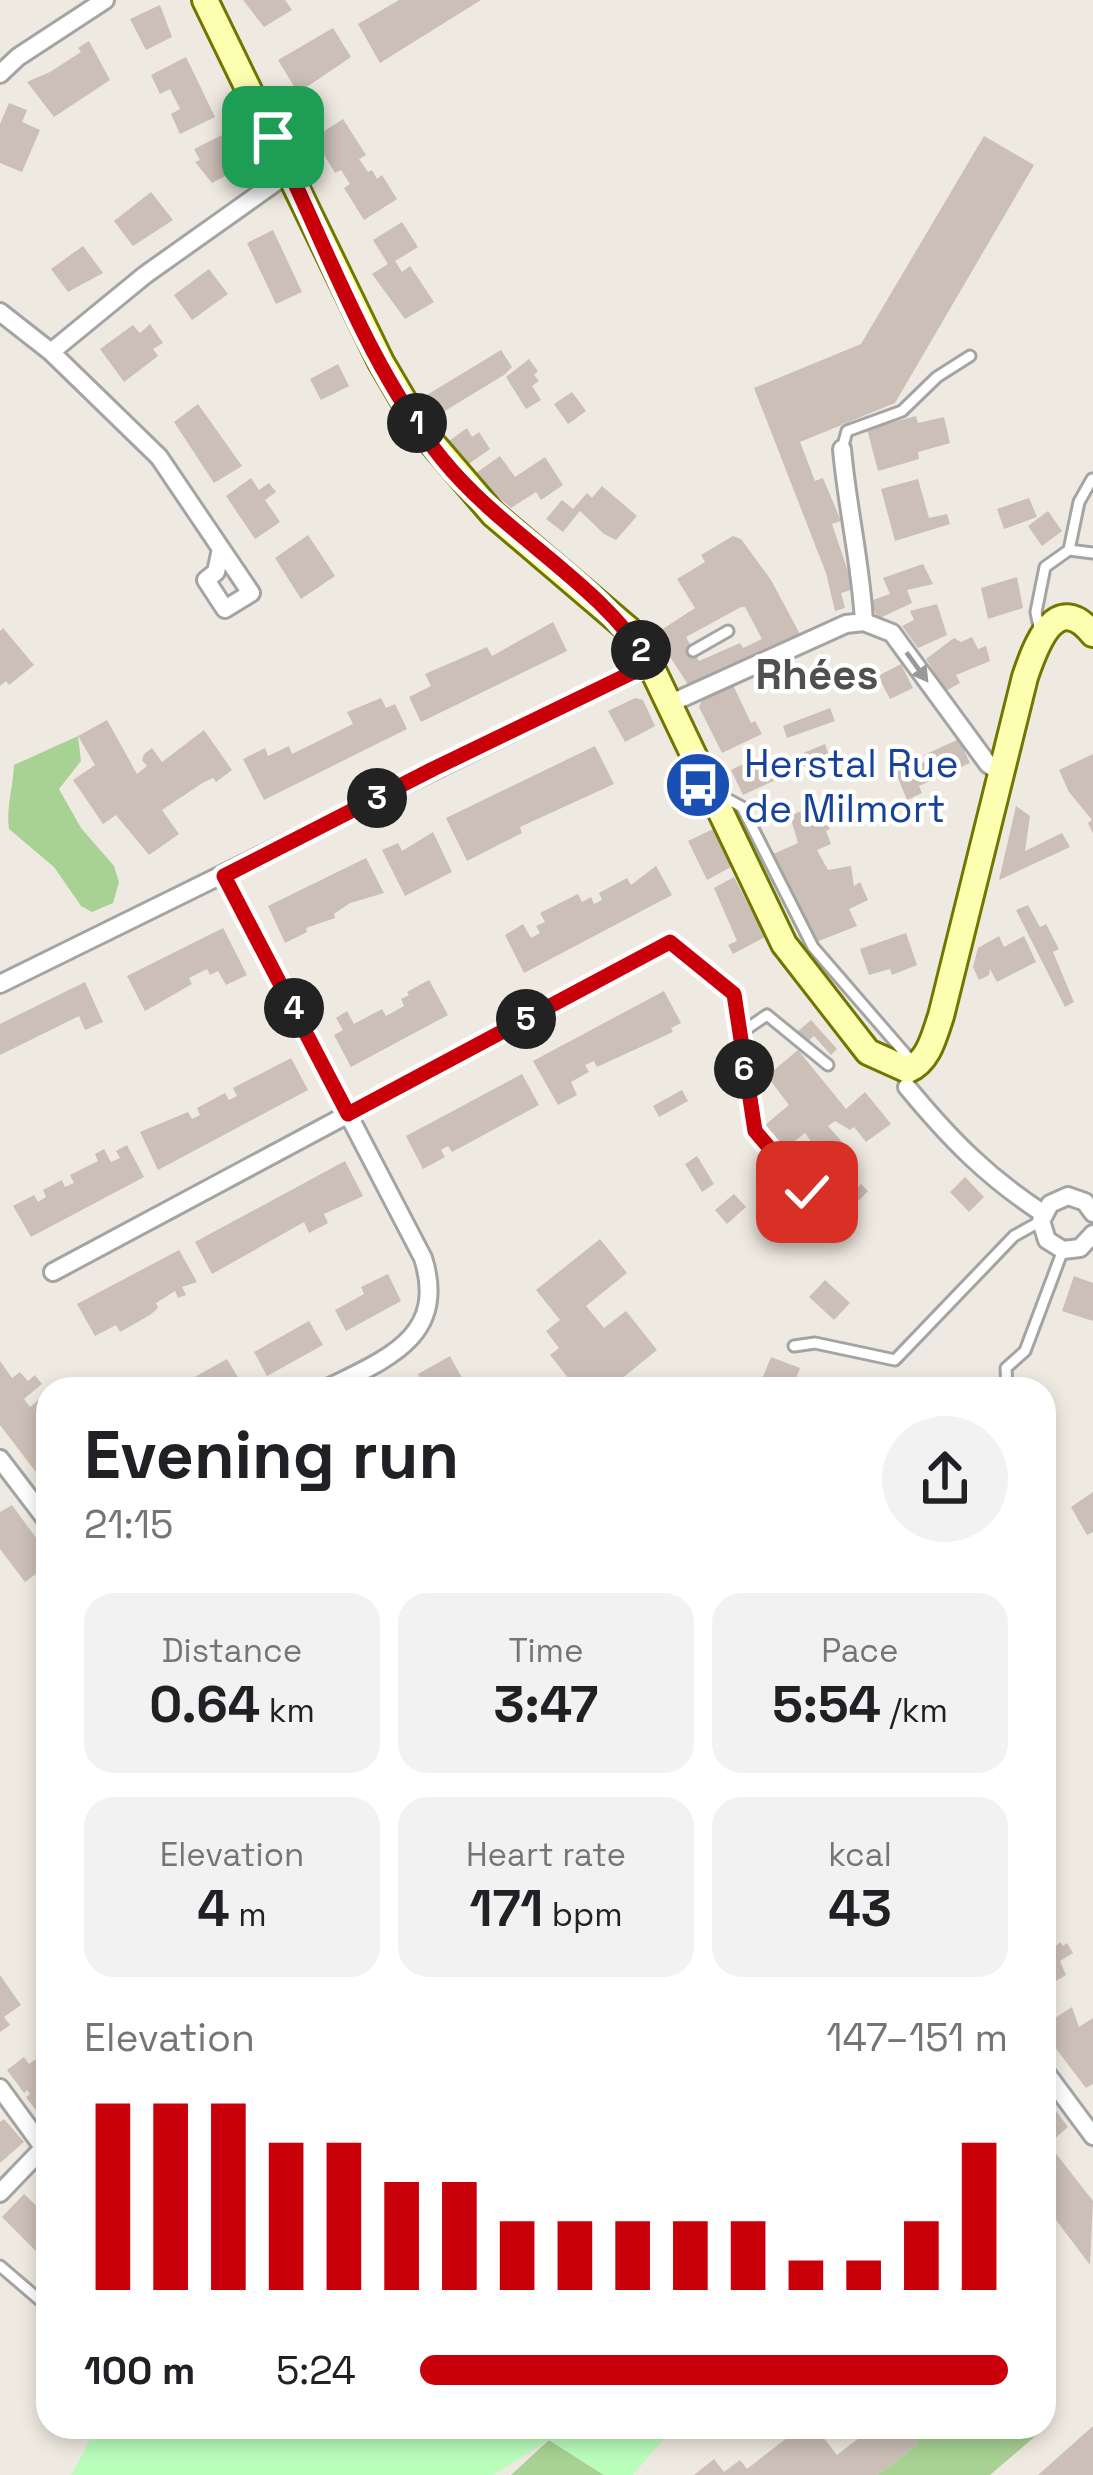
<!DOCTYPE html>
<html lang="en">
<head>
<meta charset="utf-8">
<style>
	body { margin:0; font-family:"Space Grotesk",sans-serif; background:#f2f2f2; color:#202124; height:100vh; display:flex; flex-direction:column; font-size:45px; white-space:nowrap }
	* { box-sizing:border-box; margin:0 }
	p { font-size:39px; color:#757577 }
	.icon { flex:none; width:66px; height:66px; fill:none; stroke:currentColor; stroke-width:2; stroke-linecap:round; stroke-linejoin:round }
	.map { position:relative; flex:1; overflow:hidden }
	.panel { position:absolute; left:36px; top:1377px; width:1020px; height:1062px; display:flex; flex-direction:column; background:#fff; border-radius:36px; box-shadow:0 6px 18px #0003 }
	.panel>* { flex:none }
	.pin { position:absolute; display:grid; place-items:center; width:102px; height:102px; color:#fff; margin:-51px; border-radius:24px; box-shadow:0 6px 18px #0006 }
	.km { position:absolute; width:60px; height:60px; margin:-30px; border-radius:50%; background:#222; color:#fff; font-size:33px; line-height:60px; text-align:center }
	.round { display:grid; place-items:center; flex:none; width:126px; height:126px; border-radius:63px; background:#f2f2f2 }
	.headline { display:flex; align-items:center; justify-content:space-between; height:204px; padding:0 48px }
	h1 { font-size:66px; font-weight:700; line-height:90px }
	.stats { display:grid; grid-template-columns:repeat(3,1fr); gap:18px; height:204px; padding:12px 48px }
	.stats div { display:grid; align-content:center; border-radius:30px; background:#f2f2f2; text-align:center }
	.stats b { font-size:51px; font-weight:700 }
	.stats small { font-size:33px; font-weight:400 }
	.stats p { font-size:33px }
	.chart { height:336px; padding:24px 48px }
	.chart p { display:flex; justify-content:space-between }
	.chart svg { width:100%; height:216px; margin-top:12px; stroke:#c90009; stroke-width:6 }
	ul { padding:0 48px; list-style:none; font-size:39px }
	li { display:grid; grid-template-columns:192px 144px 1fr; align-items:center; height:90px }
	li i { height:30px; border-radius:15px; background:#c90009 }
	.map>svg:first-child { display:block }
	.forest { fill:#a8d293 }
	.park { fill:#bafebc }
	.building { fill:#cbbfb7; fill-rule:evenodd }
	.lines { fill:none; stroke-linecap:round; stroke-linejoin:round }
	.lane-casing { stroke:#a4a4a4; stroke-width:15 }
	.street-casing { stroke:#a4a4a4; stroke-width:22 }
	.secondary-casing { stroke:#6f7700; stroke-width:30 }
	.lane { stroke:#fff; stroke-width:9 }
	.street { stroke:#fff; stroke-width:16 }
	.secondary { stroke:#fefeb0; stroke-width:24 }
	.oneway { fill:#999 }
	.route-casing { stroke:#fff; stroke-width:24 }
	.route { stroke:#c90009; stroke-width:15 }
	.labels { text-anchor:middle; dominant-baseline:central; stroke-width:9; stroke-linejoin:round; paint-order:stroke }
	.transit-label { font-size:39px; fill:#164399; stroke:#fff; text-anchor:start }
	.neighbourhood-label { font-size:42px; font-weight:bold; fill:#505050; stroke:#fff }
</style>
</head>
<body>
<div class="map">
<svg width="1093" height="2475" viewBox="0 0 1093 2475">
	<rect width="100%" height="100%" fill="#efeae1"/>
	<path class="forest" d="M78 736 81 761 59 789 81 828 114 866 119 882 113 903 92 912 81 906 54 867 9 829C6 808 13 787 14 765Z
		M905 2427H1044L1045 2428 990 2475H877L918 2444Z
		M549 2440 604 2475H511Z"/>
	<path class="park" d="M104 2427H674L633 2475H604L549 2440 493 2475H71L96 2429Z"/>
	<path class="building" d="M243 0H285L292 10 264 27Z
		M399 0H481L380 63 358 24Z
		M160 5 172 37 146 50 130 19Z
		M333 28 351 57 298 93 278 60Z
		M89 41 110 80 54 117 27 82 50 72 81 52 78 48Z
		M186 57 215 117 180 134 171 114 180 109 170 89 160 94 151 75Z
		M9 103 27 110 22 122 40 130 22 172 0 163V124Z
		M343 119 366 155 359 159 368 172 372 170 377 179 382 175 397 199 364 220 344 188 350 184 341 170 335 173 314 138Z
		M224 134 238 169 212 183 195 162 200 160 194 149Z
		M984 136 1034 165 895 403 800 442 815 481 823 478 841 521 832 524 854 589 841 593 845 608 835 611 826 573 754 388 861 344Z
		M151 192 173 220 133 246 114 221Z
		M402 222 418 247 395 261 402 272 410 266 434 302 405 319 372 274 388 264 373 240Z
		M273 230 302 292 276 304 247 243Z
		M83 246 103 273 68 292 51 269Z
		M209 269 228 294 192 320 174 295Z
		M150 324 163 343 153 349 158 356 124 382 100 349 133 325 140 333Z
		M501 350 512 367 504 375 430 420 417 401Z
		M529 359 538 371 534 375 539 381 532 386 541 400 526 409 506 377Z
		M338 364 349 386 321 400 310 379Z
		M572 392 586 411 568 424 554 404Z
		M198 404 242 466 214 483 174 422Z
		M916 416 918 423 944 417 950 443 918 452 919 459 878 471 867 429Z
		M467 428 472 437 479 432 490 449 463 468 446 443Z
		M500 456 515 477 545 457 563 485 541 500 536 492 511 508 473 475Z
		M251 478 259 490 269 483 276 492 265 500 280 522 255 539 226 496Z
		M918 479 929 518 947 514 950 524 895 541 881 489Z
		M602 486 637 516 616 540 604 534 580 511 563 532 546 519 562 500 573 509 587 493 592 498Z
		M1029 498 1037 517 1004 529 997 509Z
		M1048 511 1062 531 1042 546 1028 526Z
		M308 535 335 576 301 599 275 558Z
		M733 536 741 539 771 580 801 636 689 686 655 634 695 608 677 579 705 562 701 555ZM741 607H745L762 639 743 648 740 643 699 661 686 637Z
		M923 564 933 584 907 590 912 603 878 619 870 601 890 594 883 578Z
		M1017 577 1023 608 988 619 981 588Z
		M937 604 947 635 918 648 902 626 914 620 910 611Z
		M553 622 567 651 421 722 409 697 431 686 425 674 487 647 492 656Z
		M3 628 34 665 9 685 6 681 0 686V631Z
		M972 637 978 649 986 646 990 661 956 675 960 683 946 691 926 659 954 638 961 642Z
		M901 664 913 688 890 699 878 676Z
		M733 685 751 723 755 721 762 734 722 753 699 707 702 700Z
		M381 698 386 708 395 704 407 729 264 800 243 759 265 748 268 756 289 746 292 754 353 724 347 712Z
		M635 698 643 700 655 726 625 742 608 711Z
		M830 708 835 721 787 738 783 726Z
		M107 720 137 774 147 766 142 760 144 754 152 748 162 762 204 730 232 770 216 782 213 778 204 782 162 810 179 834 149 855 116 815 103 824 73 780 95 765 78 736Z
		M959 739 970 763 919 786 922 793 907 800 894 768 909 761 911 767 927 761 924 755Z
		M825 744 829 755 743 795 731 770 766 753 772 766Z
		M595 746 614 784 520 827 522 833 467 861 446 818Z
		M1093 754V833L1088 823 1092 820 1069 792 1059 770Z
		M820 803 830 829 826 831 831 844 817 850 828 870 851 866 854 886 860 882 868 900 849 909 857 926 816 942 773 854 798 843 790 816Z
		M1016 806 1030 816 1025 851 1062 833 1070 847 999 880Z
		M713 829 731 867 707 880 688 841Z
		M433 832 452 872 405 896 382 850 398 843 402 851Z
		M366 858 384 893 350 903 334 914 335 918 306 928 307 932 285 943 268 906Z
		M656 866 672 895 524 973 505 935 523 924 531 938 540 933 536 926 545 922 540 913 578 894 582 902 591 897 594 904 602 900 599 893 627 878 631 885Z
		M734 877 765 937 733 954 728 945 737 941 714 888Z
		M1028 905 1040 927 1046 924 1059 949 1053 952 1074 1002 1065 1007 1016 910Z
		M223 928 247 975 226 985 218 971 210 975 207 969 189 978 192 984 145 1011 127 976Z
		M906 933 917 965 892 975 890 969 869 975 860 949Z
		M999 936 1004 947 1024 936 1036 962 997 982 990 969 989 975 979 980 973 967 978 948Z
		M429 980 448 1015 351 1067 334 1035 343 1030 336 1018 347 1011 354 1024 382 1009 386 1016 404 1006 401 999 409 995 407 992Z
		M85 982 103 1022 85 1030 79 1016 0 1055V1024Z
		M664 991 681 1023 671 1028 673 1032 597 1067 594 1061 585 1065 589 1072 571 1082 577 1095 558 1105 533 1061Z
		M811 1020 837 1049 831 1055 814 1036 806 1043 796 1033Z
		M798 1050 846 1109 865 1092 891 1124 866 1142 854 1127 850 1130 835 1121 828 1126 852 1153 812 1186 798 1169 814 1154 812 1150 815 1147 805 1133 785 1149 765 1125 789 1105 767 1076Z
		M291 1058 308 1090 158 1170 140 1132 188 1112 192 1119 200 1115 197 1108 225 1093 229 1100 237 1096 233 1088Z
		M522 1074 539 1105 452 1152 448 1146 441 1150 445 1157 423 1169 406 1136Z
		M682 1090 688 1101 659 1117 653 1106Z
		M127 1145 144 1177 31 1237 13 1206 34 1195 38 1202 46 1197 43 1190 62 1180 65 1187 74 1183 70 1175 98 1161 95 1154 104 1149 111 1162 120 1158 116 1151Z
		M697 1156 714 1184 702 1192 685 1164Z
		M345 1161 363 1196 324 1214 328 1223 309 1233 304 1222 212 1274 195 1242Z
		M965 1177 984 1197 969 1212 950 1192Z
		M861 1184 868 1191 826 1234 810 1221 833 1194 838 1198 847 1188 852 1193Z
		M734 1194 746 1207 727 1224 715 1210Z
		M600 1239 627 1273 586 1306 604 1328 626 1311 657 1350 609 1389H577L550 1355 559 1348 546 1331 560 1320 536 1290Z
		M179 1250 197 1282 182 1287 186 1295 178 1298 175 1291 156 1303 158 1308 150 1315 120 1332 116 1325 95 1336 77 1304Z
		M388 1274 401 1301 346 1331 335 1310 364 1294 361 1287Z
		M1074 1276 1093 1283V1321L1062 1311Z
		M825 1280 850 1303 834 1320 809 1297Z
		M309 1321 323 1345 267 1376 254 1352Z
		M450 1356 468 1389H426L418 1374Z
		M771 1357 800 1368 792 1389H758Z
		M227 1359 242 1384 233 1389H173Z
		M0 1361 12 1378 20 1372 28 1381 35 1375 42 1384 24 1399 30 1407 40 1399 47 1409 37 1417 43 1426 48 1422V1488L0 1425Z
		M1093 1492V1532L1087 1535 1071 1507Z
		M12 1505 48 1554V1565L25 1582 0 1549V1512Z
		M1060 1942 1063 1946 1067 1943 1073 1953 1060 1961 1066 1975 1044 1988V1948L1048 1953Z
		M0 1975 21 2005 4 2017 10 2025 0 2032Z
		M1072 2007 1079 2027 1093 2018V2084L1086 2088 1044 2033V2025Z
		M24 2057 29 2064 39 2057 42 2061 48 2057 45 2122 26 2097 30 2094 27 2090 24 2093 7 2070Z
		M1048 2100 1068 2127 1044 2148V2103Z
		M4 2119 24 2142 0 2163V2122Z
		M1054 2151 1093 2201 1090 2265 1044 2204V2159Z
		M24 2194 48 2217V2238L36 2251 2 2217Z
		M1093 2426V2475H1038Z
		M801 2427H815L837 2455 873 2427H905L918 2444 877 2475H694L714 2459 724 2472 740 2460 747 2469Z"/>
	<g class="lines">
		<defs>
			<path id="lane" d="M842 449 847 431 902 411 937 377 970 356
				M1069 550 1079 502 1092 479
				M1040 632 1036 612 1045 567 1069 550 1093 553
				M693 651 728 631
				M720 795 742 807 813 947 915 1065
				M742 1032 767 1015 828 1065
				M794 1346 815 1343 895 1360 1014 1236 1041 1221
				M1007 1389 1006 1368 1025 1351 1063 1250
				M0 2266 48 2307"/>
			<path id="street" d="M0 74 18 57 105 0
				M0 312 51 352 159 457 251 593 225 609 206 580 216 572 221 549
				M51 352 145 275 290 172
				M842 449C847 507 861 564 864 622
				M669 704 846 624 864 622 892 633 988 764 1002 774
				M224 876 423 1258C448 1337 386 1359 326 1389
				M0 984 650 664
				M907 1087C950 1139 987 1177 1044 1214
				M1093 1213 1085 1202 1068 1196 1050 1204 1041 1221 1047 1240 1063 1250 1080 1248 1093 1234
				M53 1272 670 942 734 994 755 1131 807 1192
				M0 1459 48 1522
				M1044 2070 1093 2136
				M0 2088 43 2147
				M0 2193 48 2143"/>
			<path id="secondary" d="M205 0 381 362 421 430 493 514 628 629 650 664 784 944 868 1052 908 1070C929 1061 934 1036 941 1016L1025 677C1035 648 1055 588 1093 634"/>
		</defs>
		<use href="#lane" class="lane-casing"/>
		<use href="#street" class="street-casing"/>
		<use href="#secondary" class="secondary-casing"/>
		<use href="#lane" class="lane"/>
		<use href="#street" class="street"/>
		<use href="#secondary" class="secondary"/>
	</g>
	<defs><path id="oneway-solid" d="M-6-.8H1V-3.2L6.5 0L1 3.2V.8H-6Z" transform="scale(3)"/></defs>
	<use class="oneway" href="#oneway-solid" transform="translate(917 667) rotate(54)"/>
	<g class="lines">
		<defs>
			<path id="route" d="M273 137C326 244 367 366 443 460 504 535 599 582 650 664L433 769 224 876 348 1114 670 942 734 994 755 1131 807 1192"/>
		</defs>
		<use href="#route" class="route-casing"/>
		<use href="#route" class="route"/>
	</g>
	<defs>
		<symbol id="bus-disc" viewBox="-11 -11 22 22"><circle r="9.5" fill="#1a4fb4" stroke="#fff"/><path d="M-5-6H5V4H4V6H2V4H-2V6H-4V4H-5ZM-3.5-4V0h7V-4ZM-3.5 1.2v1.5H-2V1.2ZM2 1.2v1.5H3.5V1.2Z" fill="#fff"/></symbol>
	</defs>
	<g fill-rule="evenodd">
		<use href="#bus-disc" x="660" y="747" width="76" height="76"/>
	</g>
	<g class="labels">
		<g class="transit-label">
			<text x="744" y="763">Herstal Rue<tspan x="744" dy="45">de Milmort</tspan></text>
		</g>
		<g class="neighbourhood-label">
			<text x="817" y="674">Rhées</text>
		</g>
	</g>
</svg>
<div class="pin" style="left:273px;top:137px;background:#1e9e55"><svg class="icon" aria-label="arrive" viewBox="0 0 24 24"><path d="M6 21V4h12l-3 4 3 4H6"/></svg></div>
<div class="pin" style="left:807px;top:1192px;background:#d93025"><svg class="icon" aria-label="check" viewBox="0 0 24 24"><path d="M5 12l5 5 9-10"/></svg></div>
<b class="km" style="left:417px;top:423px">1</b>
<b class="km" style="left:641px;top:650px">2</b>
<b class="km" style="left:377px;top:798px">3</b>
<b class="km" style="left:294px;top:1008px">4</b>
<b class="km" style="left:526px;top:1019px">5</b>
<b class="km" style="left:744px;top:1069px">6</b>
<section class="panel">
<div class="headline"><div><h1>Evening run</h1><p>21:15</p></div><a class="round"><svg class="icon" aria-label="share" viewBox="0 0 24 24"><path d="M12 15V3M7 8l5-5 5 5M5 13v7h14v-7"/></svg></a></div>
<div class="stats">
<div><p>Distance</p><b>0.64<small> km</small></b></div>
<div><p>Time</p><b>3:47</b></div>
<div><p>Pace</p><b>5:54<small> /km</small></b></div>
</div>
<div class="stats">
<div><p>Elevation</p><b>4<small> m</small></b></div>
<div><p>Heart rate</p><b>171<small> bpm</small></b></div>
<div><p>kcal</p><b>43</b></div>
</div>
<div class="chart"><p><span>Elevation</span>147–151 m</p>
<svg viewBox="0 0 160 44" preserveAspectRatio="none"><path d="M5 44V6M15 44V6M25 44V6M35 44V14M45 44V14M55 44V22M65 44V22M75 44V30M85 44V30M95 44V30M105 44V30M115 44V30M125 44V38M135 44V38M145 44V30M155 44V14"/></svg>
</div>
<ul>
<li><b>100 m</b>5:24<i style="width:100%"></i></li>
</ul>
</section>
</div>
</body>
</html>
